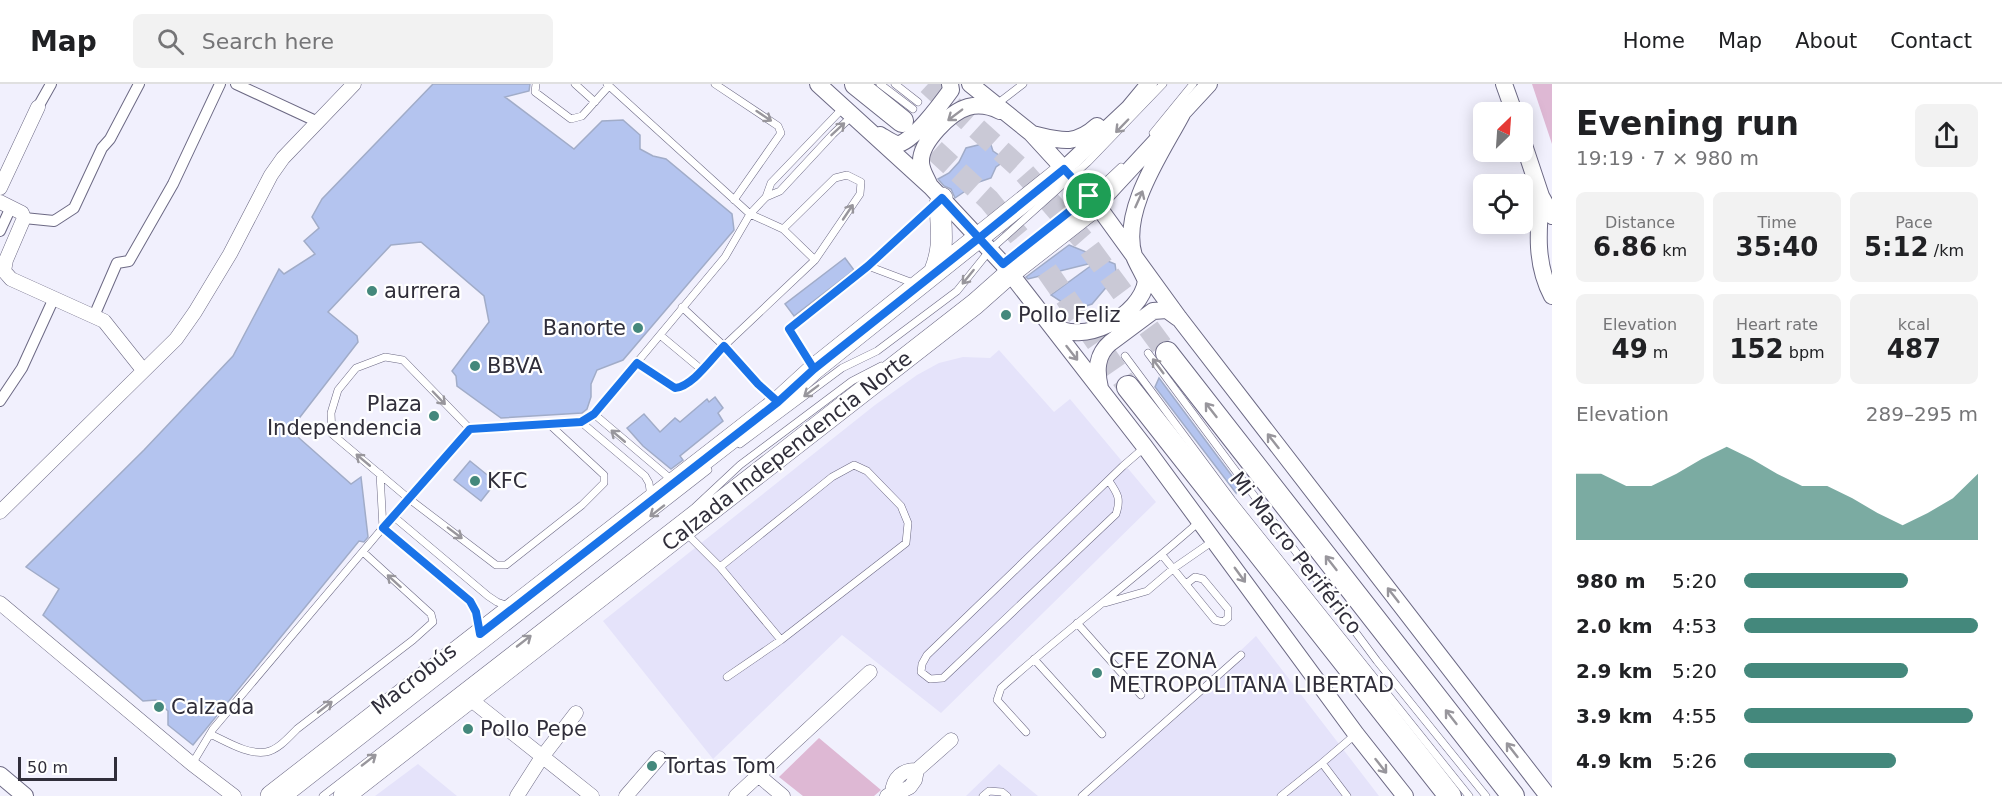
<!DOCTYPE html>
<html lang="en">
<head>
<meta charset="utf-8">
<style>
	body { margin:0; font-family:"DejaVu Sans",sans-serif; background:#f2f2f2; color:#202124; height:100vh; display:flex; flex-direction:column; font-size:22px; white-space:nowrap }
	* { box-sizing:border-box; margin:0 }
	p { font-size:20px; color:#757577 }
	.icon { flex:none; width:33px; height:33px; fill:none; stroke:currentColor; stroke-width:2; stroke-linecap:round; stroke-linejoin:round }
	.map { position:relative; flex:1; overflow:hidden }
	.panel { display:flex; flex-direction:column; background:#fff; width:450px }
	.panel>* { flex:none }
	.needle { width:39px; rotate:25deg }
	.controls { position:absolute; left:1473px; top:18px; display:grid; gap:12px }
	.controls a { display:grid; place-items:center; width:60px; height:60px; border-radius:9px; background:#fff; box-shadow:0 3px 15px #0003; font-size:30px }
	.scale { position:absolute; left:18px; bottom:15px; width:99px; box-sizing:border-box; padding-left:6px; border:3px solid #302e3a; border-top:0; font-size:16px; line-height:21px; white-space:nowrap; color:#302e3a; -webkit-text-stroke:4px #fff; paint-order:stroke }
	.pin { position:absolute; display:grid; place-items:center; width:51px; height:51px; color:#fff; margin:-26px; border:3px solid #fff; border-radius:50%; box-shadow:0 2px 6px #0007 }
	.round { display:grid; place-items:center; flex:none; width:63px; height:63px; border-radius:9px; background:#f2f2f2 }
	.summary { display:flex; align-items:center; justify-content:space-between; height:102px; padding:0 24px }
	h1 { font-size:33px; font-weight:600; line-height:45px }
	.metrics { display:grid; grid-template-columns:repeat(3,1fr); gap:9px; height:102px; padding:6px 24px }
	.metrics div { display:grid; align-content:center; border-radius:9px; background:#f2f2f2; text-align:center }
	.metrics b { font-size:26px; font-weight:600 }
	.metrics small { font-size:16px; font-weight:400 }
	.metrics p { font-size:16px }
	.chart { height:168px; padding:12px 24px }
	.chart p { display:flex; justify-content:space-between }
	.chart svg { width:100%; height:108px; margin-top:6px; fill:#44887c; opacity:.7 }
	ul { padding:0 24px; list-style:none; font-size:20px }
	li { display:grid; grid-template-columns:96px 72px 1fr; align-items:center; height:45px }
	li i { height:15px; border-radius:8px; background:#44887c }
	header { display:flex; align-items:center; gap:36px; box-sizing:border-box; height:84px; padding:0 30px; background:#fff; border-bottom:2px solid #e0e0e0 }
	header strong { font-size:28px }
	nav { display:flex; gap:33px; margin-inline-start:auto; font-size:21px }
	.search { width:420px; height:54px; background:#f2f2f2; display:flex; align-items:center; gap:15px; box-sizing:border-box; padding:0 21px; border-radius:9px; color:#757577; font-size:22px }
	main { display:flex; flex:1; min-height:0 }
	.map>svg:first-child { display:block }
	.built { fill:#e5e3fa }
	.green { fill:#deb8d4 }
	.building { fill:#b4c4ef; stroke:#a1acc8; stroke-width:1.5 }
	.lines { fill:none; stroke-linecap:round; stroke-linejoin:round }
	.trunk-tunnel { stroke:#cac9d6; stroke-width:22; stroke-dasharray:22 11; stroke-linecap:butt }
	.service-casing { stroke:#6c6984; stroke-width:8 }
	.pedestrian-casing { stroke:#6c6984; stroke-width:12 }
	.minor-casing { stroke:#6c6984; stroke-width:15 }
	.tertiary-casing { stroke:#6c6984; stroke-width:18 }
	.primary-casing { stroke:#6c6984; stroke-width:22 }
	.trunk-casing { stroke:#6c6984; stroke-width:24 }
	.service { stroke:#fff; stroke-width:7 }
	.pedestrian { stroke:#fff; stroke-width:10 }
	.minor { stroke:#fff; stroke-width:14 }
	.tertiary { stroke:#fff; stroke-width:16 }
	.primary { stroke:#fff; stroke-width:21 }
	.trunk { stroke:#fff; stroke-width:22 }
	.oneway { stroke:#98969c }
	.route-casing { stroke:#fff; stroke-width:12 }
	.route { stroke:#1a73e8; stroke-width:8 }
	.poi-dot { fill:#44887c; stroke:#fff; stroke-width:2 }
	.labels { text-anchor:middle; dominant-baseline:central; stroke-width:4.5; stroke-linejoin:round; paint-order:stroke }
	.poi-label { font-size:21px; fill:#302e3a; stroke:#fff; text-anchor:start }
	.street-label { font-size:21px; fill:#302e3a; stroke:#fff }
</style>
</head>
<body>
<header>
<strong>Map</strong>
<div class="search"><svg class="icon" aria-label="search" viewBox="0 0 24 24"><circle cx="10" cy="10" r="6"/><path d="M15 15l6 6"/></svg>Search here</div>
<nav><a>Home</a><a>Map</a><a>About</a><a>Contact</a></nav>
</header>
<main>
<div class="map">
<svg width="1552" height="712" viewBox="0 0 1552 712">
	<rect width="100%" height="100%" fill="#f1f0fd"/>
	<path class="built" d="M999 266 1054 328 1070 315 1156 418 941 629 842 551 713 675 603 537 875 321 917 291 939 279 963 273 990 274Z
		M1256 552 1379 712H1087Z
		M418 680 457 712H375Z
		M999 680 1038 712H966Z"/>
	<path class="green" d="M1532 0H1552V60Z
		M819 654 881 706 874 712H803L779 693Z"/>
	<path class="building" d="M433 0H530L529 7 505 13 574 65 602 37 623 36 640 51V65L653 72 666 75 732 130 734 146 623 276 597 286 591 300V313L587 325 582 329 501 334 457 302 456 292 452 287 489 238 484 212 421 158 391 161 328 228 357 252 358 258 290 346 351 400 361 393 368 453 364 458 359 457 193 661 168 641V627L156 616 143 617 43 531 59 505 26 483 144 366 233 272 279 185 284 190 315 170 304 157 319 144 312 133 322 115Z
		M988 52 993 67 1006 76 996 83 991 94 979 98 955 114 951 105 944 102 938 95 949 89 959 78 966 64 978 61Z
		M1069 161 1115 180 1116 187 1120 193 1109 200 1092 220 1080 224 1071 233 1065 220 1051 211 1096 178 1028 195 1026 193Z
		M845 174 854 186 794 232 785 220Z
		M1159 294 1238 400 1236 409 1155 303Z
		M715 313 723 324 718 329 723 337 680 372 683 376 671 385 643 362 627 344 644 330 660 348 675 334 680 338 707 315 709 318Z
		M470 377 496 398 481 417 454 396Z"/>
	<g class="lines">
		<path class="trunk-tunnel" d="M928 0 1021 85 1085 158 1167 269
			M910 44 989 116 1045 184 1128 303"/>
		<defs>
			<path id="service" d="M536 0 535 8 571 35 582 32 609 2
				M575 0 595 18
				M607 0 750 130 783 145 815 176 724 262 758 300 776 317
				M715 0 778 42 781 49 734 116
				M880 0 913 25
				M895 0 918 18
				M997 20 1023 0
				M1153 49 1193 0
				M766 113 780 107 833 50 852 32
				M783 145 835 94 847 91 861 98 860 110 815 176
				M1003 181 1089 113 1121 83
				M868 182 935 121
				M682 223 724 262 702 286
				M1148 269 1377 577 1486 712
				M1125 272 1232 416 1469 712
				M637 279 675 304 682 303 702 286 660 251
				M812 282 789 245 868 182 913 199
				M594 330 673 397
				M581 338 645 392 649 399 651 413
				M470 345 403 276 385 273 356 284 338 306 331 329 332 350 408 414 496 481H506L582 421 604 399V391L549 340
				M740 360 842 284 877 267 957 207 990 166 1088 78 1163 0
				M380 390 383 444 470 517 476 529 480 544
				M1109 397C1118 410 1121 415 1116 430L943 594 930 595 921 588 922 580 927 571 1123 382 1145 363
				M393 432 488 512 497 518 508 522
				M686 449 720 483 781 556
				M1162 471 1215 536 1223 538 1228 534V525L1203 495 1195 493 1186 500
				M720 483 832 393 854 381 867 387 901 422 908 439 906 459 781 556 727 593
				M1105 519 1147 507 1174 484 1213 457
				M1077 539 1141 611
				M1034 575 1102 650
				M1026 648 997 616 1001 604C1066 546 1135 495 1200 437
				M210 650C226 657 247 671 266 668 278 666 289 653 297 645L413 556 433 538 431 530 363 468
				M1322 679 1356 650
				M192 680 213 645 408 414 470 345 581 338 594 330 725 173 750 130 766 113 771 99 843 24
				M291 712 708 386
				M323 712 694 424 740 381 852 297 881 282
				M983 712 989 707 1002 708 1007 712
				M1082 712 1241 571
				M1281 712 1322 679 1347 712"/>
			<path id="pedestrian" d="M236 0 318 38
				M38 23 51 0
				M24 134 54 137 74 124 102 64 110 55 139 0
				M0 147 11 123
				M94 232 117 179 129 177 173 100 220 0
				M0 317 22 284 54 214"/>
			<path id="minor" d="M0 104 38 23
				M0 118 22 129 24 134 6 176 4 187 11 195 104 237 143 286
				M0 428 176 255 195 228 230 170 271 91 283 74 354 0
				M0 519 192 680 234 712
				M470 615 592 712
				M758 691 783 712
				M892 709C893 694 903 685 917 686
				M517 712 542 673 576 629
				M626 712 659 674
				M736 712 870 588
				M887 712 892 709H898L910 703 915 696 917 686 951 656"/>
			<path id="tertiary" d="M818 0 931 103 1003 180 1145 363 1356 650 1405 712
				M970 0 1031 49 1097 121 1179 234 1548 712
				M1504 0 1514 28
				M1032 50C1059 56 1074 63 1097 42
				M880 51C885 54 892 59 897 60 911 61 943 17 951 6L950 0
				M1522 55 1541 112 1552 132
				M1064 85 1129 24 1149 0
				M929 100C926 93 921 86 921 78 920 59 950 28 968 23 979 20 990 22 1000 27
				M1541 112C1538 147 1535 180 1552 212
				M1097 121 1209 0
				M1052 241C1082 263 1141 232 1146 197 1143 189 1137 180 1134 172 1120 127 1162 68 1182 30
				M1100 304C1096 287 1096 271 1110 259L1153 227 1167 226 1178 234
				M0 691 25 712"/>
			<path id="primary" d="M934 189C945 162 941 148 940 120L942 114
				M271 712 778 318 814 285 1064 85
				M344 712 975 220 1010 189 1097 121"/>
			<path id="trunk" d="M856 0 902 37
				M1167 269 1513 712
				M1128 303 1450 712"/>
		</defs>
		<use href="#service" class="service-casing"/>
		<use href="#pedestrian" class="pedestrian-casing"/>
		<use href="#minor" class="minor-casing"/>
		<use href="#tertiary" class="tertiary-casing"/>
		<use href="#primary" class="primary-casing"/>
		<use href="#trunk" class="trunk-casing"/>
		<use href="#service" class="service"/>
		<use href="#pedestrian" class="pedestrian"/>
		<use href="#minor" class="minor"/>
		<use href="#tertiary" class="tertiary"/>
		<use href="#primary" class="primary"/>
		<use href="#trunk" class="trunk"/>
	</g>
	<defs><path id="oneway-shaft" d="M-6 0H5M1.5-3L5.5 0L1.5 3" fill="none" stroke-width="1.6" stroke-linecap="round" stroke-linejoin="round" transform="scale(1.5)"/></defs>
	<g class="oneway">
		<use href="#oneway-shaft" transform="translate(955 31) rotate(143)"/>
		<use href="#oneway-shaft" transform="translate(764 32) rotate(34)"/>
		<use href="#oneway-shaft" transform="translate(1122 42) rotate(134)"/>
		<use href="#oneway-shaft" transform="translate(838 45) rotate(-43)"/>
		<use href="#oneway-shaft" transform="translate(1139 115) rotate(-66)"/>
		<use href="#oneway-shaft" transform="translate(848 128) rotate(-56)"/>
		<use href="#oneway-shaft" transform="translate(968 193) rotate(129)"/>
		<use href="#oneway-shaft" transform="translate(1072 269) rotate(52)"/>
		<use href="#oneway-shaft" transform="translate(1158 282) rotate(-127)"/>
		<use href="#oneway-shaft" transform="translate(811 307) rotate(143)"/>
		<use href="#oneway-shaft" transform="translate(439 314) rotate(46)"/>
		<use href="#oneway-shaft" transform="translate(1211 326) rotate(-128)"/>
		<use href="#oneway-shaft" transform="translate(618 352) rotate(-140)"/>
		<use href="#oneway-shaft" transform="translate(1273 357) rotate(-128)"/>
		<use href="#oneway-shaft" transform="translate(363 376) rotate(-140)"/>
		<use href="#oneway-shaft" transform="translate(657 427) rotate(142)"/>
		<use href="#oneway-shaft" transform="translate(455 449) rotate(37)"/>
		<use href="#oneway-shaft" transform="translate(1331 479) rotate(-128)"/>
		<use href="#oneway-shaft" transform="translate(1240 491) rotate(54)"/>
		<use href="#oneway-shaft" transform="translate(394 497) rotate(-138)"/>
		<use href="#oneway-shaft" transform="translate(1393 511) rotate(-128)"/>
		<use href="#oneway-shaft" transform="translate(524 557) rotate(-38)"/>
		<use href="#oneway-shaft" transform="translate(325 623) rotate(-38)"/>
		<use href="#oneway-shaft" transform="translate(1451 633) rotate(-128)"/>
		<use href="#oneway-shaft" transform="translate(1512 666) rotate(-128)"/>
		<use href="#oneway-shaft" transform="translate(369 676) rotate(-38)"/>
		<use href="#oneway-shaft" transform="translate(1381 682) rotate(52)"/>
	</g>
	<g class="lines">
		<defs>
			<path id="route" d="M1089 112 1003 180 979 154 814 285 778 318 758 300 724 262C712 274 692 303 675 304L637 279 594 330 581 338 470 345 383 444 470 517 476 528 480 550 778 318 814 285 789 245 868 182 942 114 979 154 1064 85 1089 112"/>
		</defs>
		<use href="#route" class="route-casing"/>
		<use href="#route" class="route"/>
	</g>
	<g class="poi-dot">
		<circle cx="372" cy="207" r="6"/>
		<circle cx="1006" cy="231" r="6"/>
		<circle cx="638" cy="244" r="6"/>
		<circle cx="475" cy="282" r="6"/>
		<circle cx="434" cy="332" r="6"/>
		<circle cx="475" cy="397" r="6"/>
		<circle cx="1097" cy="589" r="6"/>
		<circle cx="159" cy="623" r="6"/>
		<circle cx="468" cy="645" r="6"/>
		<circle cx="652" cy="682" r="6"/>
	</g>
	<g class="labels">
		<g class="poi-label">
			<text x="384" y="207">aurrera</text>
			<text x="1018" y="231">Pollo Feliz</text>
			<text x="626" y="244" text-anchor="end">Banorte</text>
			<text x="487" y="282">BBVA</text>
			<text x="422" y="320" text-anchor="end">Plaza<tspan x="422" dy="24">Independencia</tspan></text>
			<text x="487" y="397">KFC</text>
			<text x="1109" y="577">CFE ZONA<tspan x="1109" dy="24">METROPOLITANA LIBERTAD</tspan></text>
			<text x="171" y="623">Calzada</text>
			<text x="480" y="645">Pollo Pepe</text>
			<text x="664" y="682">Tortas Tom</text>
		</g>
		<g class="street-label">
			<text transform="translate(787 367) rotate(-38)">Calzada Independencia Norte</text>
			<text transform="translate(1296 469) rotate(52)">Mi Macro Periférico</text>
			<text transform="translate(414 595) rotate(-38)">Macrobús</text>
		</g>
	</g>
</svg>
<div class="controls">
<a><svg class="needle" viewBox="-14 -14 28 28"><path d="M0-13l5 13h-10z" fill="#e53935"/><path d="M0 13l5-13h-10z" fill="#757577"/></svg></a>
<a><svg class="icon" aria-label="locate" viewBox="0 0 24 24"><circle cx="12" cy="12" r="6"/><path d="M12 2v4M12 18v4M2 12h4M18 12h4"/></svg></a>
</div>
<div class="scale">50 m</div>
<div class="pin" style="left:1089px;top:112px;background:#1e9e55"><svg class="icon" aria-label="arrive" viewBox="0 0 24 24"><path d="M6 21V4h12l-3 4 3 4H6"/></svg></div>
</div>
<section class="panel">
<div class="summary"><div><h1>Evening run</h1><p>19:19 · 7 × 980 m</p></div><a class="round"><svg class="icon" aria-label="share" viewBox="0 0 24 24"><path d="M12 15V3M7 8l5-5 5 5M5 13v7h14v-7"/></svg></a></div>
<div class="metrics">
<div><p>Distance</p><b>6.86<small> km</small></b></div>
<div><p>Time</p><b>35:40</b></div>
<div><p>Pace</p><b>5:12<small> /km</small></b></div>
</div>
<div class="metrics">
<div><p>Elevation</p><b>49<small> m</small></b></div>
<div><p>Heart rate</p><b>152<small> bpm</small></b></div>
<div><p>kcal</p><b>487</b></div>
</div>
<div class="chart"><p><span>Elevation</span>289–295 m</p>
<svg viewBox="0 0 160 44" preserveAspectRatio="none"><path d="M0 44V17L10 17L20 22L30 22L40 17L50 11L60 6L70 11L80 17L90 22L100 22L110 27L120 33L130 38L140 33L150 27L160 17V44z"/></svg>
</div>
<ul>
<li><b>980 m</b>5:20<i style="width:70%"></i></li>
<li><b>2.0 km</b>4:53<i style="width:100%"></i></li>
<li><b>2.9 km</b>5:20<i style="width:70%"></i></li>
<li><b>3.9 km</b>4:55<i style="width:98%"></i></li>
<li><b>4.9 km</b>5:26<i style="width:65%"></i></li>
</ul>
</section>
</main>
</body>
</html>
